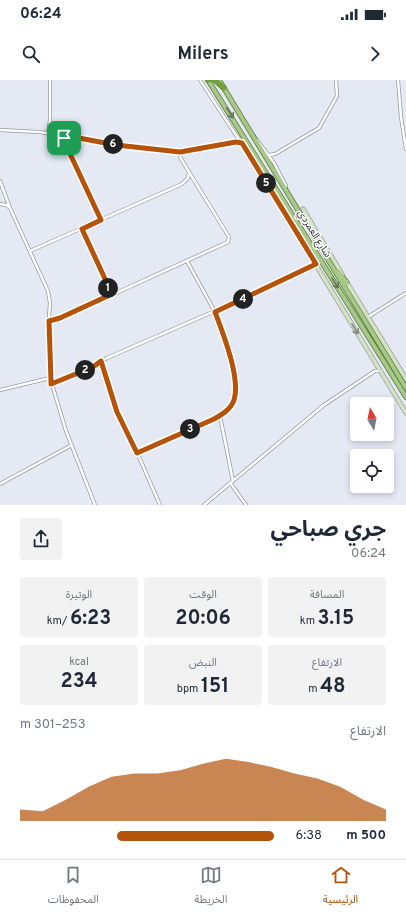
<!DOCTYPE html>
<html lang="ar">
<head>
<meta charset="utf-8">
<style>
	body { margin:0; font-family:Overpass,"Noto Sans Arabic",sans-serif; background:#f2f2f3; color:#1f2937; direction:rtl; height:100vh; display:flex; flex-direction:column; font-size:15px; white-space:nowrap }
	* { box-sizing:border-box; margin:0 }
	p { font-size:13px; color:#747a83 }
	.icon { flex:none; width:22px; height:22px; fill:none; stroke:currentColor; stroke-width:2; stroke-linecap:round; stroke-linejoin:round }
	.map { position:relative; height:425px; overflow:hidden; direction:ltr }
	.side { display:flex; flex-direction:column; background:#fff; flex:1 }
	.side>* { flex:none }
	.needle { width:26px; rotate:350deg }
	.tools { position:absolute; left:350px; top:317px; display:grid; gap:8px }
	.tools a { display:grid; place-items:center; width:44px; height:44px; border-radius:4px; background:#fff; box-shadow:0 2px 6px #0003; font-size:20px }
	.pin { position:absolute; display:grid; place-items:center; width:34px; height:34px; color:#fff; margin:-17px; border-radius:8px; box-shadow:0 2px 6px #0006 }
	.km { position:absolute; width:20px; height:20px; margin:-10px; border-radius:50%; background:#222; color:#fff; font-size:11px; line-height:20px; text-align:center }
	.round { display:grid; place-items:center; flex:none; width:42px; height:42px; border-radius:4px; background:#f2f2f3 }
	.headline { display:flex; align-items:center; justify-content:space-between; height:68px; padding:0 20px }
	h1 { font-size:22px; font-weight:700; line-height:30px }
	.metrics { display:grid; grid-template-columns:repeat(3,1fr); gap:6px; height:68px; padding:4px 20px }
	.metrics div { display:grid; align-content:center; border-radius:4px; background:#f2f2f3; text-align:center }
	.metrics b { font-size:20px; font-weight:700 }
	.metrics small { font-size:11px; font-weight:400 }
	.metrics p { font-size:11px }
	.chart { height:112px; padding:8px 20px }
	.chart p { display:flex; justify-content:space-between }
	.chart svg { width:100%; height:72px; margin-top:4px; fill:#b45309; opacity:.7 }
	ul { padding:0 20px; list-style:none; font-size:13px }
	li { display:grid; grid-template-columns:64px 48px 1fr; align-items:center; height:30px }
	li i { height:10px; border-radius:5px; background:#b45309 }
	.status { display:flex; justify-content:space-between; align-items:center; height:28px; padding:0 20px; background:#fff; direction:ltr }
	.status svg { height:11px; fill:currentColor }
	header { display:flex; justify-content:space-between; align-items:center; height:52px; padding:0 20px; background:#fff; font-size:18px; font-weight:700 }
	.tabs { display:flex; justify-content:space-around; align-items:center; height:56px; border-top:1px solid #e0e1e3; background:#fff; font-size:11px; color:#747a83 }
	.tabs a { display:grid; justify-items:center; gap:2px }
	.tabs .current { color:#b45309 }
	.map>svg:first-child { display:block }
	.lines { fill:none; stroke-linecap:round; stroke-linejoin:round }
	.street-casing { stroke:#969aa3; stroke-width:4 }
	.secondary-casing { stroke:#969aa3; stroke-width:5 }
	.primary-casing { stroke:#577a36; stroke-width:5.5 }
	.highway-casing { stroke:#577a36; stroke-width:6 }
	.street { stroke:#fff; stroke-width:2.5 }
	.secondary { stroke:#d3e3c3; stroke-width:3.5 }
	.primary { stroke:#a7c888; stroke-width:4 }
	.highway { stroke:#6da338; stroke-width:5 }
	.oneway { stroke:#647459 }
	.oneway2 { stroke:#80897b }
	.route-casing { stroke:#fff; stroke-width:8 }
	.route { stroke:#b45309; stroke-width:5 }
	.labels { text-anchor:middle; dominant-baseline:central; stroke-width:3; stroke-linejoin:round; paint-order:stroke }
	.street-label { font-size:10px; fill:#2e2f33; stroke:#fff }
</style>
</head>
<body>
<div class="status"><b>06:24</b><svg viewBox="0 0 49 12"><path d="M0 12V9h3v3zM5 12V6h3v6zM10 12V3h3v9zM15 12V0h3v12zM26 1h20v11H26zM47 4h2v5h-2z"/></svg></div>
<header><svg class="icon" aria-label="forward" viewBox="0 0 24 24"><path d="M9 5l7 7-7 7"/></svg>Milers<svg class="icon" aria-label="search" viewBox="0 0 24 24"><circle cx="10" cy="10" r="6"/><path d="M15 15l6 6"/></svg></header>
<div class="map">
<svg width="406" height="425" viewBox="0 0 406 425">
	<rect width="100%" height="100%" fill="#e5e9f4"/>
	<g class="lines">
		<defs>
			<path id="street" d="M200 0 262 95
				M398 0 401 37 406 69
				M0 50 40 52 109 64 180 71 236 62 242 63
				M48 53 50 40V0
				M63 55 65 63 101 140
				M257 60 274 83 286 106
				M269 75 275 74 319 48 337 16 336 0
				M0 101 10 128
				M0 124 6 125 10 128 48 211 50 223 48 251 51 301 66 351 95 425
				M82 149 110 211 114 214 228 162 229 157 189 92
				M30 171 182 104 188 98 189 92 180 77V71
				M215 232 316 184
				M368 237 406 213
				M49 241 60 238 112 214
				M101 281 117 332 133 363 160 425
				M51 304 93 287 107 278 215 231
				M0 310 50 298
				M220 336 233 401
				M137 373 220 336 228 329 234 321 236 311 233 292 215 232 187 181
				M0 404 72 365
				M231 404 246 425
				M204 425 324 325 375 291H381"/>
			<path id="secondary" d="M269 108 406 333
				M303 129 342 194
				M346 201 406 299"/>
			<path id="primary" d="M208 0 406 317
				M219 0 406 308
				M256 78 269 108
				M338 191 347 203"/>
			<path id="highway" d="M208 0H209
				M215 0 224 8"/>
		</defs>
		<use href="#street" class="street-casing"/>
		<use href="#secondary" class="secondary-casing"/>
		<use href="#primary" class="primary-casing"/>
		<use href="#highway" class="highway-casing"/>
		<use href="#street" class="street"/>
		<use href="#secondary" class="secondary"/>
		<use href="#primary" class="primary"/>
		<use href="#highway" class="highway"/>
	</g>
	<defs><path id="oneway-shaft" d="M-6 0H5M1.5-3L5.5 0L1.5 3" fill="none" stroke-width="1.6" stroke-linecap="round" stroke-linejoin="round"/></defs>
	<g class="oneway">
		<use href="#oneway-shaft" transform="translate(230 33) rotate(57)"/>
		<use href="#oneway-shaft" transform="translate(335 203) rotate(58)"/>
	</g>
	<use class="oneway2" href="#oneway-shaft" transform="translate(355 249) rotate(59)"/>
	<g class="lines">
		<defs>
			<path id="route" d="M63 55 116 65 180 72 236 62 242 63 316 184 215 232C223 253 241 299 234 320 231 329 223 334 214 339L137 373 117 332 101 281 93 287 51 304V301L49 241 60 238 112 214 82 149 101 140 65 63Z"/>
		</defs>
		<use href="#route" class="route-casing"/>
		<use href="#route" class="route"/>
	</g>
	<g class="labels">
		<g class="street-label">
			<text transform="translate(314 154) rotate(58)">شارع العمردي</text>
		</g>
	</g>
</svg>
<div class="tools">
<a><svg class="needle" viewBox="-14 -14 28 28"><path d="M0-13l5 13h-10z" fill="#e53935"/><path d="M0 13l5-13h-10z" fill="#747a83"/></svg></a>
<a><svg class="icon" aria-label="locate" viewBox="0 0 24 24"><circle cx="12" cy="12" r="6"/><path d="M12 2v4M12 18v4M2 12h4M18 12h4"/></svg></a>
</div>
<div class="pin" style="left:64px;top:58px;background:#1e9e55"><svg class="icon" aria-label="arrive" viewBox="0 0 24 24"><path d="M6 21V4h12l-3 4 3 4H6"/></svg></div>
<b class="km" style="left:108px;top:208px">1</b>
<b class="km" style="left:85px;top:290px">2</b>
<b class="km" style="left:190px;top:349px">3</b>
<b class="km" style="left:243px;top:219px">4</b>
<b class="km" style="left:266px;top:103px">5</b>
<b class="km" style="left:113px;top:64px">6</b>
</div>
<section class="side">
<div class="headline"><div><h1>جري صباحي</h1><p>06:24</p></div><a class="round"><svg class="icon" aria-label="share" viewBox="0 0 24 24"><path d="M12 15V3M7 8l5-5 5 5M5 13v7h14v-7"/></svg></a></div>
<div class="metrics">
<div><p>المسافة</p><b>3.15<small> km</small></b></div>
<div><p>الوقت</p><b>20:06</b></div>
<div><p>الوتيرة</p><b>6:23<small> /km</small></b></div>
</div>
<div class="metrics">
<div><p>الارتفاع</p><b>48<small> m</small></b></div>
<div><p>النبض</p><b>151<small> bpm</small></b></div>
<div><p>kcal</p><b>234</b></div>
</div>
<div class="chart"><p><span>الارتفاع</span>253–301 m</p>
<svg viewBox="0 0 160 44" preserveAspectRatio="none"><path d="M0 44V37L10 38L20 31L30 23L40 17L50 15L60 15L70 13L80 9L90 6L100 8L110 11L120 15L130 18L140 23L150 31L160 37V44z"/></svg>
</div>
<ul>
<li><b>500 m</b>6:38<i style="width:62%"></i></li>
</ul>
</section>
<nav class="tabs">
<a class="current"><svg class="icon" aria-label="home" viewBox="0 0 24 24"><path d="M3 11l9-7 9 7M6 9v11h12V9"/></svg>الرئيسية</a>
<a><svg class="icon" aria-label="map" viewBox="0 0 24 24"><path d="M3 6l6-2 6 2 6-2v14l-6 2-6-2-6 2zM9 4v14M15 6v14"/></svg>الخريطة</a>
<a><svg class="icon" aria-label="saved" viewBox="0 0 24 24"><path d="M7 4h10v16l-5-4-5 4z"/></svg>المحفوظات</a>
</nav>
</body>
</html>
